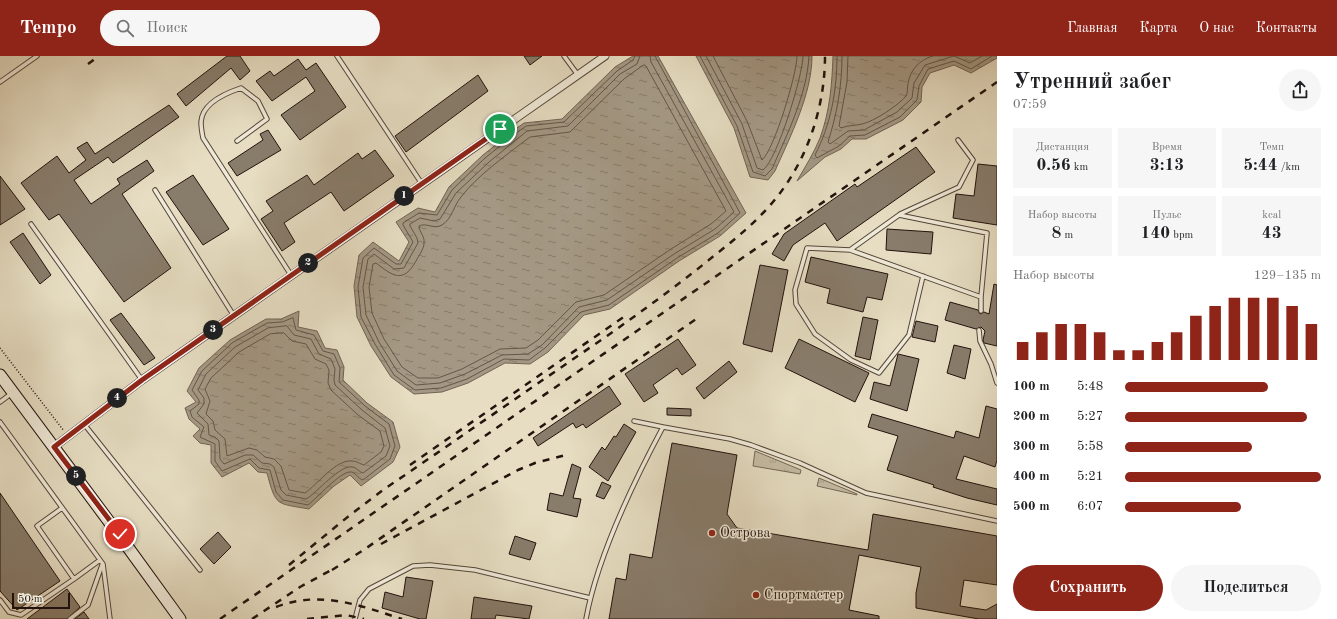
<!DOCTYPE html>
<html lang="ru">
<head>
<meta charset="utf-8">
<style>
	body { margin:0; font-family:"Old Standard TT",serif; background:#f6f6f6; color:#202124; height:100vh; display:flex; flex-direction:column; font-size:15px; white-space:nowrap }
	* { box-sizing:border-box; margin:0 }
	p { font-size:13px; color:#757577 }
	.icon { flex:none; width:22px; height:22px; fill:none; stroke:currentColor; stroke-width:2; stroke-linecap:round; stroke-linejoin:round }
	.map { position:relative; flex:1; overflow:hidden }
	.panel { display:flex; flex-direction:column; background:#fff; width:340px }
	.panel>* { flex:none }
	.scale { position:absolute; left:12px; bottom:10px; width:58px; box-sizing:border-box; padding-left:4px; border:2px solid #23130d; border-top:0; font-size:11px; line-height:14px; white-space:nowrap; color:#23130d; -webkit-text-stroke:3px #efe9d7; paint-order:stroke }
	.pin { position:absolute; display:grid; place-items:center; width:34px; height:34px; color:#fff; margin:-17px; border:2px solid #fff; border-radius:50%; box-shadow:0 1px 4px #0007 }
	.km { position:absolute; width:20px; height:20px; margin:-10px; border-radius:50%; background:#222; color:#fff; font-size:11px; line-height:20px; text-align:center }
	.round { display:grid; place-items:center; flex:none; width:42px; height:42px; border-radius:21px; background:#f6f6f6 }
	.headline { display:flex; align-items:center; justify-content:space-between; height:68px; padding:0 16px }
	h1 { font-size:22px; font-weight:700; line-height:30px }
	.figures { display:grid; grid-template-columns:repeat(3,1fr); gap:6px; height:68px; padding:4px 16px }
	.figures div { display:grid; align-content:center; border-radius:0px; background:#f6f6f6; text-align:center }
	.figures b { font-size:17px; font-weight:700 }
	.figures small { font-size:11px; font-weight:400 }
	.figures p { font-size:11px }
	.chart { height:112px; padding:8px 16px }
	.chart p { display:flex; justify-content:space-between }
	.chart svg { width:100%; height:72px; margin-top:4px; stroke:#8f2418; stroke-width:6 }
	.primary-button { display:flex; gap:8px; margin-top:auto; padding:8px 16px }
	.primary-button a { flex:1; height:46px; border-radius:24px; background:#8f2418; color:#fff; font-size:16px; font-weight:700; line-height:46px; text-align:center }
	.primary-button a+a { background:#f6f6f6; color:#202124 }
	ul { padding:0 16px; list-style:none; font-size:13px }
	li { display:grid; grid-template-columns:64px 48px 1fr; align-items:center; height:30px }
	li i { height:10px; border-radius:5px; background:#8f2418 }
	header { display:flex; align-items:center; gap:24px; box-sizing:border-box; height:56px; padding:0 20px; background:#8f2418; color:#fff }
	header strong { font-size:19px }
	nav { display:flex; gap:22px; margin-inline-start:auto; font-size:14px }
	.search { width:280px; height:36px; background:#f6f6f6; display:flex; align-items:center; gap:10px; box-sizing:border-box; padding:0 14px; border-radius:22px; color:#757577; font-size:15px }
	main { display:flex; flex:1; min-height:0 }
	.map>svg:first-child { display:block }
	.grass { fill:url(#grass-tufts); stroke:#746758 }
	.water { fill:url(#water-ripples); stroke:#706354 }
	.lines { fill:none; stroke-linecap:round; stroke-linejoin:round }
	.shore { stroke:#645648; stroke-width:1 }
	.building { fill:#887c6b; stroke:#23130d }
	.lane-casing { stroke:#54463a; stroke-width:5.5 }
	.street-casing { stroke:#54463a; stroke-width:9 }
	.secondary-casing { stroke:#23130d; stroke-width:13 }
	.path { stroke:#23130d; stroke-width:1.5; stroke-dasharray:1 2; stroke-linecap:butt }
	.lane { stroke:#efe9d7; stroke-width:3.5 }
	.street { stroke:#efe9d7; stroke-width:7 }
	.secondary { stroke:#efe9d7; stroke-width:11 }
	.rail { stroke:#23130d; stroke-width:2.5; stroke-dasharray:7 7; stroke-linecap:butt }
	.route-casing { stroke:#fff; stroke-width:8 }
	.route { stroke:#8f2418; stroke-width:5 }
	.poi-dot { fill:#8f2418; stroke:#efe9d7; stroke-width:1.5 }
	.labels { text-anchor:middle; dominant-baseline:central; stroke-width:3; stroke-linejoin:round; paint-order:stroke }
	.poi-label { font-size:14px; fill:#23130d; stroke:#efe9d7; text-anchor:start }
</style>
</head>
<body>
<header>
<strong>Tempo</strong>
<div class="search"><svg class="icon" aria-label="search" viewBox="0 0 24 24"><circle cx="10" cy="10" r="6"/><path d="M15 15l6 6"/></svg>Поиск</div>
<nav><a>Главная</a><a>Карта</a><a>О нас</a><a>Контакты</a></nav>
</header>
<main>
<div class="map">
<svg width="997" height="563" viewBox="0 0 997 563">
	<defs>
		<pattern id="grass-tufts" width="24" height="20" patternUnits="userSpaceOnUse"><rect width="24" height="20" fill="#c5bba3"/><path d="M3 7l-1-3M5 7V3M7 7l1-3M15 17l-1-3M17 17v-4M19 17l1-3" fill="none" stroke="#a9a08b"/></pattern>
		<pattern id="water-ripples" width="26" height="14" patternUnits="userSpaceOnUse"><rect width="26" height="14" fill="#a49884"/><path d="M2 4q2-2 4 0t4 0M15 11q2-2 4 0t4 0" fill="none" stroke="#857b6a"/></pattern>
	</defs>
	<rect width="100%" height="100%" fill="#e6ddc2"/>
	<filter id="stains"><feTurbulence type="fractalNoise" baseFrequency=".005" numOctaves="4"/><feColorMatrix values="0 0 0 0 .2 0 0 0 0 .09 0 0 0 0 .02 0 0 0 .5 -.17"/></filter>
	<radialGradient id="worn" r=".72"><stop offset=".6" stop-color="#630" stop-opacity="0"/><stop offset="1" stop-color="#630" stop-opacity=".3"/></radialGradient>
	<path class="grass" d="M755 395 801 414 800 418 753 410Z
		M819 422 857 438V439L817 430Z"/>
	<path class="water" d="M633 0H658L746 157 720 180 679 205 610 253 584 259 548 296 530 308 505 307 468 327 442 336 414 338 391 321 371 290 357 261 354 230 359 199 373 186 399 205 409 186 396 166 418 152 435 156 449 131 483 99 517 72 524 67 562 63 615 11Z
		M696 0H812C812 38 790 81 775 115L768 124 750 121 734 72Z
		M833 0H997V2L971 17 954 9 930 17 922 31 921 46 903 64 866 83H852L841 93 825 101 797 125C805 111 814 97 820 82 830 55 832 28 833 0Z
		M299 255 298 271 317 275 325 292 337 294 344 311 343 324 367 347 393 366 400 391 393 406 361 430 350 419 334 430 309 453C276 447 276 451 267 417L258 416 249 407 222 421 211 407V389L200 387 193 380 200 373 189 363 185 352 196 346 187 335 199 312 230 284 266 263H281Z"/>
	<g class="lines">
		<path class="shore" d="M635 0 633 4 617 15 564 66 526 70 519 75 485 102 452 134 437 159 419 157 403 167V169L413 186 401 208H396L374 192 363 202 358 231 361 261 375 288 394 319 415 334 441 332 467 323 504 303 529 304 545 292 581 256 609 249 677 202 718 177 740 157 655 0
			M640 0 637 8 620 18 568 70 527 75 489 106 456 137 440 163 434 165 420 162 410 168V170L417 182 418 187 404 212 394 213 374 198 368 203 363 231 366 259 379 286 397 315 416 329 440 327 465 318 502 299 528 298 542 289 579 251 607 244 674 198 715 173 734 156 651 6 650 0
			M700 0 737 70 753 116 765 120 772 113C787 78 807 39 809 0
			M706 0 742 68 757 112 763 114C777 104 803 19 803 0
			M713 0 747 65 762 104C774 94 797 18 797 0
			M837 0C837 34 831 68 815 99L817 102 839 90 850 80 865 79 900 61 917 44 919 30 928 13 954 5 971 13 992 0
			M842 0C842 30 837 58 828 86L830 88 848 75 864 74 897 56 912 42 914 27 925 9 954 0 970 7 982 0
			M848 0 847 26 839 70 841 72C848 69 854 70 862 68 873 66 899 49 906 40 908 37 907 32 908 28 910 14 919 4 933 0
			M644 9 646 10 726 155 711 168 671 193 604 239 576 246 538 284 526 292 500 293 462 313 438 322H418L402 311 384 283 372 257 369 231 373 208 376 207C393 220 403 228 416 205 419 199 424 193 424 187 425 180 419 176 419 170 426 166 434 174 442 169 452 163 454 149 461 141 477 120 505 100 526 84L530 81 570 76 624 23Z
			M293 262 296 274 314 279 323 295 334 298 340 312 339 326 365 350 389 368 395 390 390 403 363 424C358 423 355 415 350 416 340 416 317 442 308 449L283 444 276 436 270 414 259 412 250 403 222 415 215 405V388L200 381 204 371 192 361 190 355 199 348V344L192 334 202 315 232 287 267 267 282 266Z
			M287 270 294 279 311 283 319 298 331 303 335 313 334 324 335 329 362 354 385 372 390 390 386 400 363 417C359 416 357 412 353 411 340 408 317 437 306 443L286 439 281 434 274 411 270 408 262 407 253 399H245L224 408 220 403 219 385 215 381 209 379 208 368 197 357 204 348V342L198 334 206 318 235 291 268 272Z
			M284 277 292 285 306 288 315 303 326 308 329 314 328 327 331 334 358 359 380 375 384 390 381 396 364 409C360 408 357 405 352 405 336 403 317 429 305 437L289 434 281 410 274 403 265 401 257 394 249 392 227 400 225 383 215 374 213 365 206 358 210 345 205 333 211 322 239 296 270 278Z"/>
	</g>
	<path class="building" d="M227 0H240L250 15 240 24 231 12 186 50 177 38Z
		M524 0H542L530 9Z
		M298 3 306 14 316 7 346 51 300 84 281 59 315 35 306 21 272 45 256 25 270 15 274 20Z
		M478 19 488 35 406 96 395 80Z
		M169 49 179 61 113 107 108 101 74 124 91 148 120 128 117 123 147 104 154 115 122 138 171 212 124 246 59 158 49 164 21 127 57 100 69 117 86 104 77 92 87 86 95 98Z
		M268 74 281 94 237 120 228 107 263 84 260 78Z
		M916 91 935 116 837 185 825 167 793 189 784 205 772 198 784 178 855 128 857 131Z
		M375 94 394 120 344 155 331 136 284 167 295 186 282 195 261 163 273 155 266 145 307 119 314 129 358 97 362 103Z
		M978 108 997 110V169L953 162 956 138 974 140Z
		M193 119 229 173 203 189 166 136Z
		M0 120 25 153 0 169Z
		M887 173 933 176 931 198 886 194Z
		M23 177 51 219 40 228 10 186Z
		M811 201 888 218 882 244 867 241 863 256 827 247 830 233 805 226Z
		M760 209 788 214 772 296 743 288Z
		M994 228 997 229V290L984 287 983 284 985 275 981 271 976 273 945 264 950 246 978 254 980 258 984 256 989 258Z
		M121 257 155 302 144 309 110 264Z
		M863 261 878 264 870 304 855 300Z
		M916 265 938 270 935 286 912 281Z
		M678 283 696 309 682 319 677 312 653 329 658 337 644 346 625 318Z
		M799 283 869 317 855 346 785 312Z
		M954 289 971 293 965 323 947 317Z
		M898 298 919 303 907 355 870 343 874 326 890 330Z
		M729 305 737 316 704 343 696 332Z
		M609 330 621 348 586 372 583 368 576 372 573 367 538 390 533 382Z
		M986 350 997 353V404L995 411 964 400 956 423 997 433V449L967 442 933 431 934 429 887 414 898 380 868 371 872 358 954 382 956 375 979 382Z
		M667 352 691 353V360L667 359Z
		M624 368 636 376 608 425 589 411 602 391 605 394 614 380 616 381Z
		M672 387 737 399 727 458 737 472 868 494 873 458 997 480V529L964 524 960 550 986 554 997 548V563H979L916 552V537L921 511 859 499 849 554 879 560V563H609L616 522 626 524 630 498 652 502Z
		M572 408 581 412 573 442 581 443 577 461 547 454 550 437 563 440Z
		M602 426 611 430 604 443 596 440Z
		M0 437 60 525 17 554 0 535Z
		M218 476 231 491 214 508 200 493Z
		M515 480 536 487 530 504 509 498Z
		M406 521 433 525 426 563H420L382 552 385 536 403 541Z
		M67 533 80 551 67 563H27Z
		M474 541 532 550 529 563 496 559 495 563H471Z
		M84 556 89 563H75Z"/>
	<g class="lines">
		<defs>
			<path id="lane" d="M337 0 422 128
				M564 0 578 19
				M0 26 37 0
				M237 85 267 63 258 45 241 32C226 37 202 47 201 66 201 71 202 77 203 82L291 219
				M155 134 234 260
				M900 158 959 131 973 104 958 84
				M31 168 142 324
				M850 194 807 192 795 234 796 248 815 278 851 304 879 317 909 279 923 220
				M981 255V241L850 194 899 159 987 177 981 241
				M979 274 980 285 991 308 997 327
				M0 346 12 337
				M634 365 663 371
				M0 366 103 508 110 563
				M84 368 200 514
				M62 452 37 470 74 523 100 504
				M0 544 9 556 21 559 74 523
				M70 563 88 549 102 509
				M355 563 360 544 369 533 413 510 430 509 475 514 590 542
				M586 563C597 502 633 427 663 371L730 383 751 389 800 407 866 437 997 465"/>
			<path id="street" d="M54 391 142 324 605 0"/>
			<path id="secondary" d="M0 319 119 479 180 563"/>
		</defs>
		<use href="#lane" class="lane-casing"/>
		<use href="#street" class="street-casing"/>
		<use href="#secondary" class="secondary-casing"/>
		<path class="path" d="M0 292 64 375"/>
		<use href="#lane" class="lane"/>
		<use href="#street" class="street"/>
		<use href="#secondary" class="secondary"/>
		<path class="rail" d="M88 8 99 0
			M410 409 625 260
			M381 488 518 414 535 407 566 399
			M289 509 350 459 383 434C458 383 532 331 607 280 642 255 677 230 710 203 734 184 758 165 777 141 808 102 825 50 825 0
			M332 514 365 493 699 261
			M276 551C321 534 358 549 402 563
			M220 563 997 26
			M252 563 300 531 335 512
			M307 563 346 559 364 563"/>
	</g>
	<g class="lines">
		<defs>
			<path id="route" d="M120 478 54 391 142 324 500 73"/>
		</defs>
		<use href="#route" class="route-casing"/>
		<use href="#route" class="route"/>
	</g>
	<g class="poi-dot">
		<circle cx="712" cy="477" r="4"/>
		<circle cx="756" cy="539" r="4"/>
	</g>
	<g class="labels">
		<g class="poi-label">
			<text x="720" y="477">Острова</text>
			<text x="764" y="539">Спортмастер</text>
		</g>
	</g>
	<rect width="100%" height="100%" filter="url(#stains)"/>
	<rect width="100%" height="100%" fill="url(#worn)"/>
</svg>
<div class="scale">50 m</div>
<div class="pin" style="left:500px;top:73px;background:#1e9e55"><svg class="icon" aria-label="arrive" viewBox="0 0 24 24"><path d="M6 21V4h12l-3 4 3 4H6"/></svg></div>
<div class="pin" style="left:120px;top:478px;background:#d93025"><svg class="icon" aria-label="check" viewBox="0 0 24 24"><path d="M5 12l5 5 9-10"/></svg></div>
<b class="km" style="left:404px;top:140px">1</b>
<b class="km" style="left:308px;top:207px">2</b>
<b class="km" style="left:213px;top:274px">3</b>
<b class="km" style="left:117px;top:342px">4</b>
<b class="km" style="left:76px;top:420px">5</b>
</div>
<section class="panel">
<div class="headline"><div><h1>Утренний забег</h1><p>07:59</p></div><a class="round"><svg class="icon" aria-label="share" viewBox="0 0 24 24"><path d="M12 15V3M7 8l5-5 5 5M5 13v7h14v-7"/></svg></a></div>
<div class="figures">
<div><p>Дистанция</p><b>0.56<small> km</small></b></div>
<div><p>Время</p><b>3:13</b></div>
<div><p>Темп</p><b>5:44<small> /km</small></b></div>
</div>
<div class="figures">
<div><p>Набор высоты</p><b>8<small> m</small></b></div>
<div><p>Пульс</p><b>140<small> bpm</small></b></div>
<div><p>kcal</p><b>43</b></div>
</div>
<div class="chart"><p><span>Набор высоты</span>129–135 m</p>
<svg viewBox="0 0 160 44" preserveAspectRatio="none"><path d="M5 44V33M15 44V27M25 44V22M35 44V22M45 44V27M55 44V38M65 44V38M75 44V33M85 44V27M95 44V17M105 44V11M115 44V6M125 44V6M135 44V6M145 44V11M155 44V22"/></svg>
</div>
<ul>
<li><b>100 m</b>5:48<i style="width:73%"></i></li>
<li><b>200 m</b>5:27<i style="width:93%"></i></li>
<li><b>300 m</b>5:58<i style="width:65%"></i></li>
<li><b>400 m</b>5:21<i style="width:100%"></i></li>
<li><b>500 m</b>6:07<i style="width:59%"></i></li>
</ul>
<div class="primary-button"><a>Сохранить</a><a>Поделиться</a></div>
</section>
</main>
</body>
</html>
